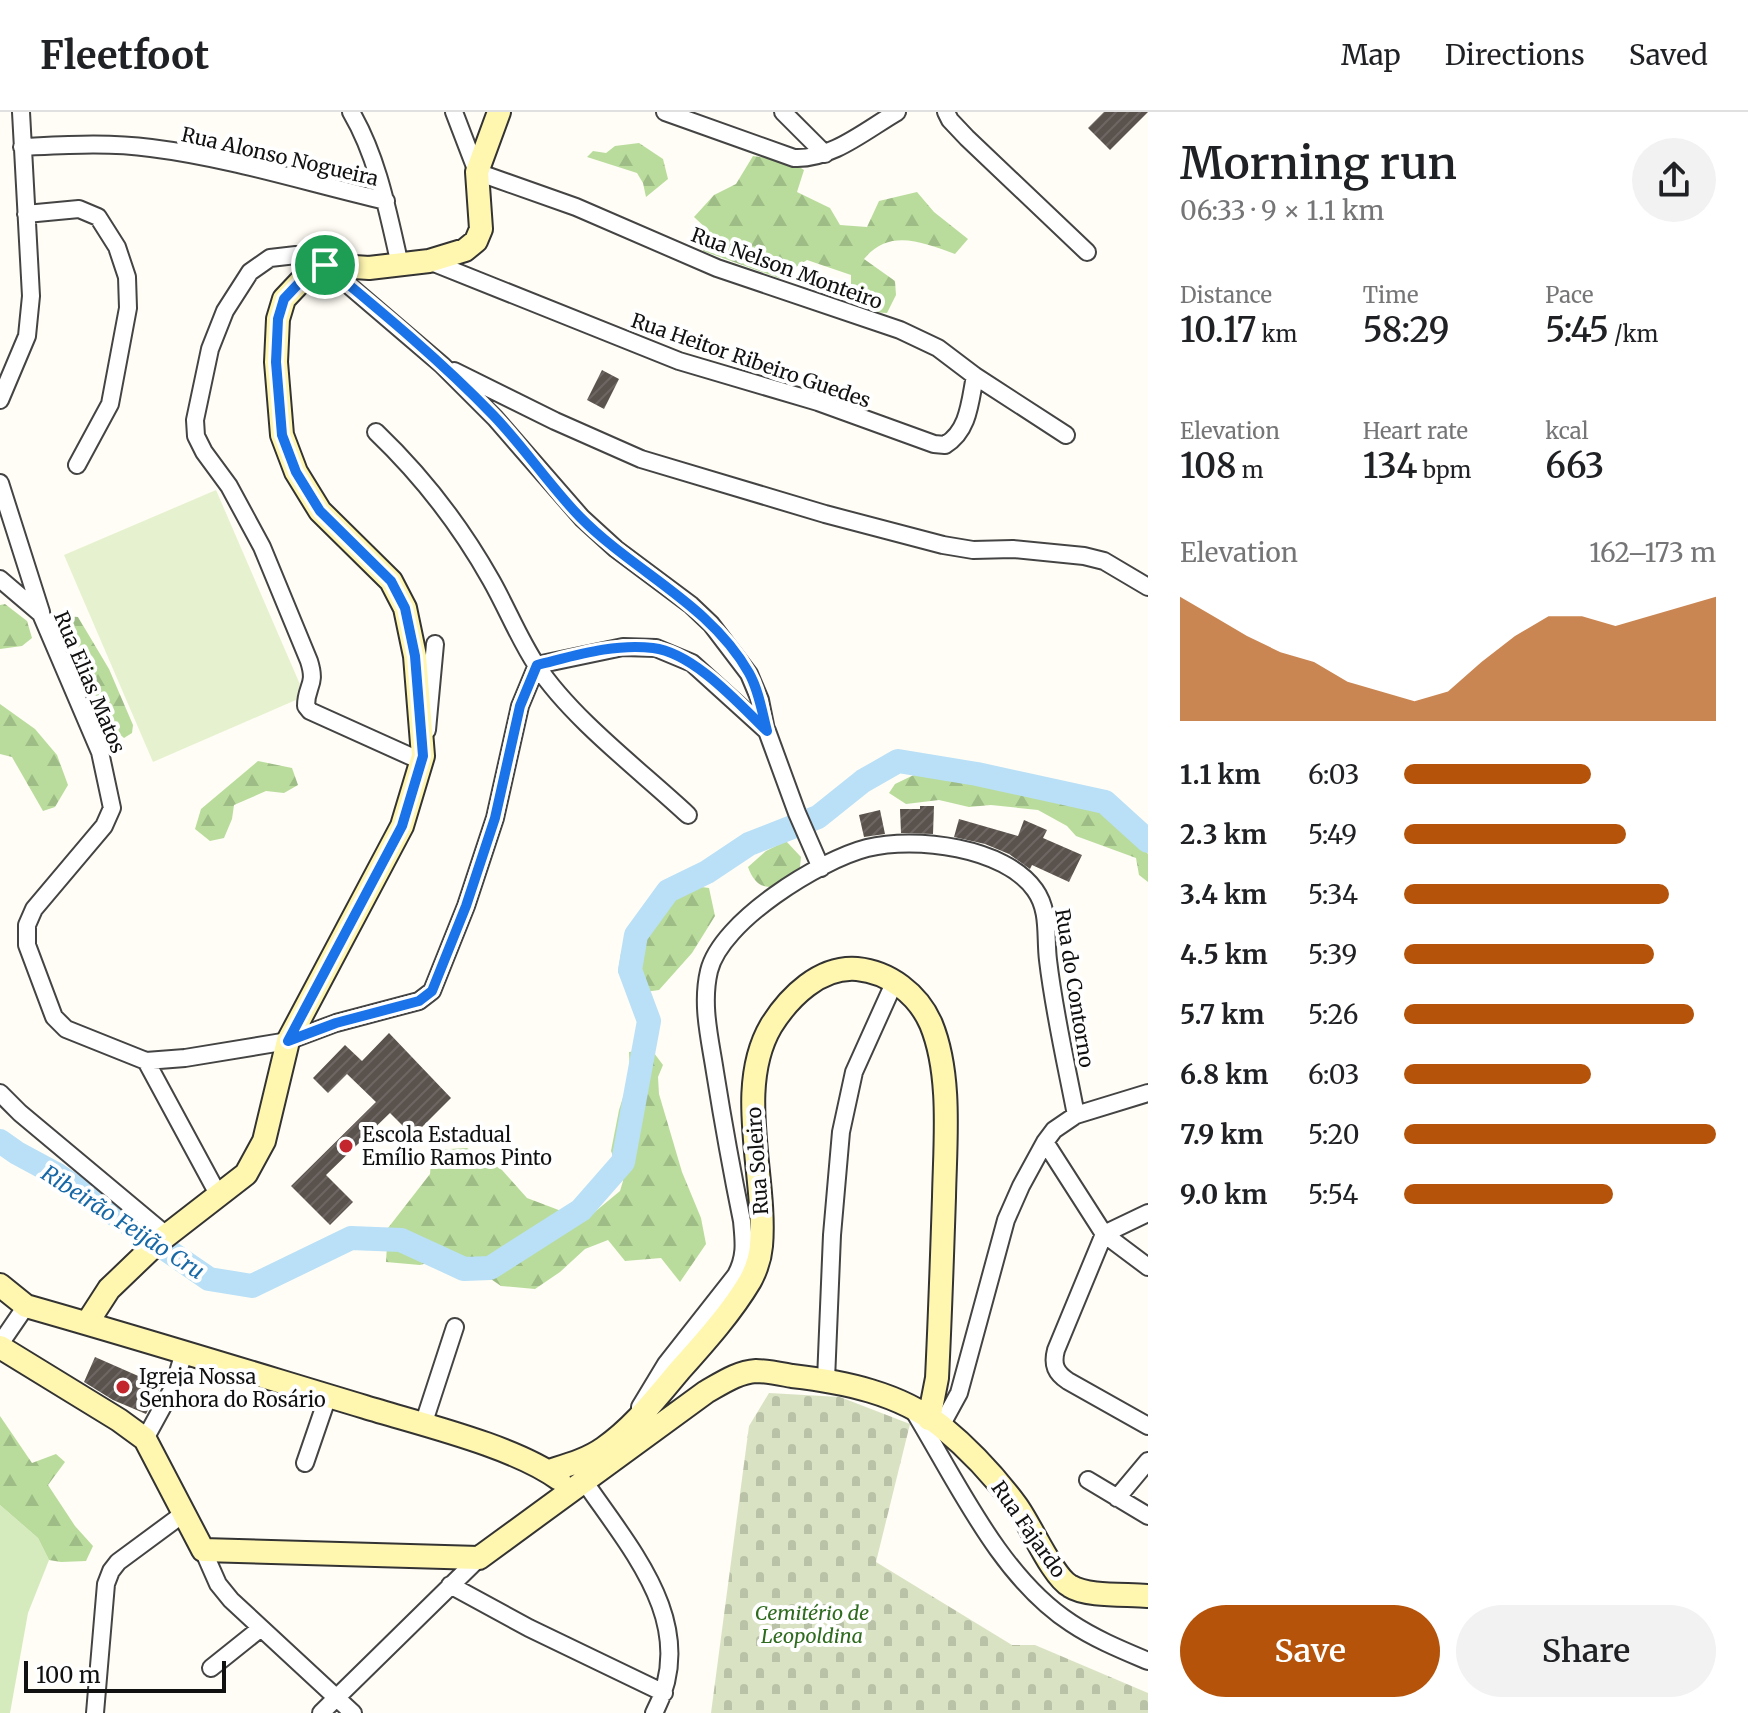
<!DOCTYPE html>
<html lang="en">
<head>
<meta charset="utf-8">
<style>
	body { margin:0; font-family:Merriweather,serif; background:#f2f2f2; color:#202124; height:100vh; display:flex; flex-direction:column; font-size:30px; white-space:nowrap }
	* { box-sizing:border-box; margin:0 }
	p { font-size:26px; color:#757577 }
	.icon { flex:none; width:44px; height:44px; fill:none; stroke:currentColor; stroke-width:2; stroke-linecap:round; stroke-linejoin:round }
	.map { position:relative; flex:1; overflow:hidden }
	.side { display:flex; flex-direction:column; background:#fff; width:600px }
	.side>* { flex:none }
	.scale { position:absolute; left:24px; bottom:20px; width:202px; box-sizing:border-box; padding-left:8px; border:4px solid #111; border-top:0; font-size:22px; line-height:28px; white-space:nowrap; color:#111; -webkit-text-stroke:6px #fff; paint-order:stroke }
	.pin { position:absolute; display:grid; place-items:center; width:68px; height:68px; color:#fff; margin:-34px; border:4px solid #fff; border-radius:50%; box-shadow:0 2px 8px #0007 }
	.round { display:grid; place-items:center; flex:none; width:84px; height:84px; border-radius:42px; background:#f2f2f2 }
	.summary { display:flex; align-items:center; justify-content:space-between; height:136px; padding:0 32px }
	h1 { font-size:44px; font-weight:600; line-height:60px }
	.metrics { display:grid; grid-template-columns:repeat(3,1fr); gap:12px; height:136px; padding:8px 32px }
	.metrics div { display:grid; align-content:center }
	.metrics b { font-size:34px; font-weight:600 }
	.metrics small { font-size:22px; font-weight:400 }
	.metrics p { font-size:22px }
	.chart { height:224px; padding:16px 32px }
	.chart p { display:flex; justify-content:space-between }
	.chart svg { width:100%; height:144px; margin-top:8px; fill:#b45309; opacity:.7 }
	.primary-button { display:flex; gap:16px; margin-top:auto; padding:16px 32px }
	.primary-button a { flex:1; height:92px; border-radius:48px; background:#b45309; color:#fff; font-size:32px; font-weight:600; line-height:92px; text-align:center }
	.primary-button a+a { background:#f2f2f2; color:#202124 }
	ul { padding:0 32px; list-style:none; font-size:26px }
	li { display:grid; grid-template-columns:128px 96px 1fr; align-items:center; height:60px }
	li i { height:20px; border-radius:10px; background:#b45309 }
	header { display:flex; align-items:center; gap:48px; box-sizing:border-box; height:112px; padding:0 40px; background:#fff; border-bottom:2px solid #e0e0e0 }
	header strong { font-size:38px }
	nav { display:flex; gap:44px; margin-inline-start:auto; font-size:28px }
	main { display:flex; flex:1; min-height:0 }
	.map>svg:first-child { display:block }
	.grass { fill:#d5ebbd }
	.forest { fill:url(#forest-firs) }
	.cemetery { fill:url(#cemetery-stones) }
	.pitch { fill:#e6f2cf }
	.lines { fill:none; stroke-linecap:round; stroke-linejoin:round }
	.river { stroke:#b9e0f7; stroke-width:24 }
	.building { fill:url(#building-hatch) }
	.street-casing { stroke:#444; stroke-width:20 }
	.secondary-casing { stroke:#333; stroke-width:26 }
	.street { stroke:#fff; stroke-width:16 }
	.secondary { stroke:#fff6b0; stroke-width:22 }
	.route-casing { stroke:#fff; stroke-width:16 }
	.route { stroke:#1a73e8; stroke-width:10 }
	.poi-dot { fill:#c4262e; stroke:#fff; stroke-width:3 }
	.labels { text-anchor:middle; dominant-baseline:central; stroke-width:8; stroke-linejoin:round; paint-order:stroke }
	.street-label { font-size:20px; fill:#111; stroke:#fff }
	.poi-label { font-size:20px; fill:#111; stroke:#fff; text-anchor:start }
	.park-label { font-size:20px; font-style:italic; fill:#2f6b1f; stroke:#fff }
	.water-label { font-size:22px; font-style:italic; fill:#1768a6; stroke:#fff }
</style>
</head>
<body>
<header>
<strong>Fleetfoot</strong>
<nav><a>Map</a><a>Directions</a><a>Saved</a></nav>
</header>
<main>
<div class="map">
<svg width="1148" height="1601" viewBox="0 0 1148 1601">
	<defs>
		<pattern id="forest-firs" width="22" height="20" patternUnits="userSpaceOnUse" patternTransform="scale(2)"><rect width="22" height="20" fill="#b9dc9c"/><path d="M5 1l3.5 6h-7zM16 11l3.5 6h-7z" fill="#9ebc85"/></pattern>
		<pattern id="cemetery-stones" width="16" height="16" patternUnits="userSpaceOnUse" patternTransform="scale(2)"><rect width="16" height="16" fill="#d9e3c4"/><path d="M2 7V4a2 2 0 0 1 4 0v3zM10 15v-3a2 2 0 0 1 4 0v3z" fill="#b9c2a7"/></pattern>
		<pattern id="building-hatch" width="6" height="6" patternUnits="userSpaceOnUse" patternTransform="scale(2)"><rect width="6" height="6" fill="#5a524d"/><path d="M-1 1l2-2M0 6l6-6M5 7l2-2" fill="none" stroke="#6d6662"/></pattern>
	</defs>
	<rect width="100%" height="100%" fill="#fffdf5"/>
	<path class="grass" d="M0 1393 38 1426 49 1448 28 1501 10 1601H0Z"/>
	<path class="forest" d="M639 31 663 47 668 67 646 85 643 71 637 61 587 45 593 39 606 41 615 34Z
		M753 44 790 49 804 58 797 80 830 96 840 113 867 115 879 89 917 80 934 100 968 127 955 142C922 130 889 116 864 147L895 169 896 183 887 201 871 200 851 191V163L807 148 779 166 703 139 709 119 694 105 714 83 736 72Z
		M5 492 27 509 32 526 22 534 0 537V493Z
		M66 504 78 505 109 557 133 613 132 621 124 626 116 619 100 594 90 569 89 548 63 516Z
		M0 592 35 617 57 643 68 673 55 695 43 699 12 645 0 642Z
		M258 649 292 656 298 673 284 681 266 679 234 693 232 707 224 726 210 729 195 717 201 697Z
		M920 660 958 665 1100 697 1116 705 1148 742V770L1139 763 1136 746 1076 724 1067 714 1038 698 991 693 969 695 939 688 906 692 889 681 895 672Z
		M786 729 801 745 799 764C778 776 758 784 748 755L766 739Z
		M694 774 709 776 715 804 692 841 659 878 631 882 618 860 621 841 645 820 679 784Z
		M651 937 663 953 658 965 659 982 682 1060 701 1106 706 1132 680 1170 661 1146 625 1149 608 1128 585 1137 560 1160 535 1177 501 1174 456 1143 420 1153 386 1150 388 1116 430 1062 432 1038 467 1036 502 1058 527 1086 585 1108 620 1079 623 1069 611 1039 619 998 630 963 629 940Z
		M0 1304 32 1351 56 1342 65 1350 48 1373 75 1414 93 1434 86 1449 61 1450 49 1448 38 1426 0 1393Z"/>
	<path class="cemetery" d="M769 1281 840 1285 910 1312 876 1450 1012 1533H1035L1148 1581V1601H711L749 1314Z"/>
	<path class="pitch" d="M216 378 305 584 153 650 64 443Z"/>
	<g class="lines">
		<path class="river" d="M0 1029 17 1041 56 1062 209 1167 252 1174 351 1126 401 1128 464 1157 490 1156 581 1098 623 1050 649 909 630 858 636 823 668 779 707 760 749 732 818 705 863 669 898 649 977 662 1105 690 1148 729"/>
	</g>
	<path class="building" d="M1104 0H1148L1110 38 1088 16Z
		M602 258 619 267 604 297 587 288Z
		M920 694H934L933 722 901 721 900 697H920Z
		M880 698 885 722 864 725 859 703Z
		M959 707 1018 724 1024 708 1047 718 1043 726 1082 743 1069 770 1032 753 1030 757 1009 742 985 732 954 725Z
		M389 921 451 986 413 1024 390 1001 326 1063 353 1090 330 1113 291 1074 376 990 347 962 328 981 313 966 345 933 362 949Z
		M95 1245 161 1274 146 1302 113 1288 84 1270Z"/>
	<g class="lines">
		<defs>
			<path id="street" d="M351 0C378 46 388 101 400 153
				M454 0 477 60 576 95 717 156 900 218 938 236 975 264 1066 323
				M665 0 794 46C831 48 866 18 897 0
				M783 0 825 42
				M946 0 950 8 967 26 1087 140
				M22 35C65 33 108 30 151 36 231 46 308 71 386 89
				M26 102 79 97 98 105 117 135 127 165 128 196 110 292 77 353
				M429 149 679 249 818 290 934 332 945 333C969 319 970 289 975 264
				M454 259 555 309 641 347 825 402 943 433 973 438 1013 437 1084 444 1104 449 1148 475
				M0 288 27 224 31 184 21 0
				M376 320C422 364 460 413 491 468 507 496 519 527 537 554 572 607 641 659 688 703
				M0 371 41 500
				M0 467 41 502 100 640 112 696 104 714 34 797 27 813V833L54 905 66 917 146 949 185 946 288 929 336 911 419 889 432 879 466 794 495 706 520 594 537 553 623 535 656 536 692 551 767 619 797 701 821 756
				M427 618 435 532
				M421 649 310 599 306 594C306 573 317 574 309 549L262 435 229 374 204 340 196 324 195 308 210 237 225 199 250 160 270 146 296 143 325 153 442 253 495 306 582 406 616 437 691 493 711 512 749 562 760 588 766 618
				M146 949 219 1084
				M0 981 20 1001 166 1123
				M1045 1030 1104 1122 1148 1155
				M1104 1122 1056 1238C1052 1253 1056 1261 1068 1269L1148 1314
				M1104 1122 1148 1101
				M0 1232 26 1194
				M826 1268 832 1123 841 1020 854 960 895 869
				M640 1295 666 1252 736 1163C746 1144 744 1130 742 1109 732 1060 723 1010 715 960 710 927 701 893 709 859 721 809 820 748 867 736 915 724 1005 735 1035 778 1050 799 1045 824 1048 848 1054 900 1066 951 1076 1003
				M915 1301C957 1370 1001 1466 1071 1511 1095 1527 1122 1538 1148 1549
				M423 1313 455 1215
				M941 1314 959 1281 1006 1108 1021 1074 1045 1030 1054 1018 1076 1003 1148 981
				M145 1327 174 1274 184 1240
				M305 1351 328 1284
				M1088 1368 1148 1404
				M584 1369C631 1438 701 1514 654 1601
				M1117 1386 1148 1349
				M203 1438 218 1472 231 1488 353 1601
				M450 1473 529 1516 664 1581
				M211 1556 261 1516
				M95 1601 106 1472 111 1459 118 1450 183 1402
				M321 1601 479 1446"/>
			<path id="secondary" d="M0 1173 26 1194C139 1226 252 1261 365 1295 420 1312 514 1334 559 1367
				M87 1211 109 1177 157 1131 246 1062 264 1029 288 929 402 714 423 644 415 544 405 496 391 469 320 399 296 360 282 323 276 250 278 207 284 187 301 169 325 153 369 156 429 149 465 138 476 129 481 117 477 60 499 0
				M0 1235 119 1308 145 1327 203 1438 479 1446 706 1280C722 1271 738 1260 756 1259 768 1259 781 1262 792 1264 844 1270 899 1281 941 1314 969 1337 995 1365 1016 1393 1031 1413 1052 1464 1070 1474 1087 1485 1127 1482 1148 1484
				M549 1359C568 1353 587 1348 604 1336 634 1315 656 1286 679 1259 704 1231 731 1201 750 1169 756 1158 760 1146 761 1134 767 1065 734 977 771 914 789 885 820 854 857 857 889 860 918 882 931 912 952 963 945 1031 944 1085 942 1146 940 1206 937 1266L929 1307"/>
		</defs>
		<use href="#street" class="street-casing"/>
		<use href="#secondary" class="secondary-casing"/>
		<use href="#street" class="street"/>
		<use href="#secondary" class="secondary"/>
	</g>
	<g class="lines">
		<defs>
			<path id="route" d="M325 153C383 201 441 249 493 303 524 335 549 373 580 405 634 460 710 492 749 561 759 579 762 600 767 619 738 591 694 541 653 536 614 531 574 544 537 553L520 594 495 706 466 794 432 879 419 889 336 911 288 929 402 714 423 644 415 544 405 496 391 469 320 399 296 360 282 323 276 250 278 207 284 187 301 169Z"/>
		</defs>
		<use href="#route" class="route-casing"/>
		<use href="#route" class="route"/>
	</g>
	<g class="poi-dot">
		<circle cx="346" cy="1034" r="8"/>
		<circle cx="123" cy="1275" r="8"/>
	</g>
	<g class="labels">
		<g class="street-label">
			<text transform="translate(280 44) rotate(13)">Rua Alonso Nogueira</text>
			<text transform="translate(787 156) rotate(20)">Rua Nelson Monteiro</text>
			<text transform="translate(751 248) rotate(19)">Rua Heitor Ribeiro Guedes</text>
			<text transform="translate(90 570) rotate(67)">Rua Elias Matos</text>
			<text transform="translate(1075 876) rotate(81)">Rua do Contorno</text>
			<text transform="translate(757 1049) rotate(-94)">Rua Soleiro</text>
			<text transform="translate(1029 1417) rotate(55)">Rua Fajardo</text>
		</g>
		<g class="poi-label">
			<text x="362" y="1022">Escola Estadual<tspan x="362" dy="23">Emílio Ramos Pinto</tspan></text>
			<text x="139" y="1264">Igreja Nossa<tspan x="139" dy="23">Senhora do Rosário</tspan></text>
		</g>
		<g class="park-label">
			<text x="812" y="1500">Cemitério de<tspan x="812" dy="23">Leopoldina</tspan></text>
		</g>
		<g class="water-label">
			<text transform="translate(123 1110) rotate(33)">Ribeirão Feijão Cru</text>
		</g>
	</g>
</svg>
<div class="scale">100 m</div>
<div class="pin" style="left:325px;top:153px;background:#1e9e55"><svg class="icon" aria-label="arrive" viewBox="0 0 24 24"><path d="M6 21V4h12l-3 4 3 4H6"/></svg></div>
</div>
<section class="side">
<div class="summary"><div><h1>Morning run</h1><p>06:33 · 9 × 1.1 km</p></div><a class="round"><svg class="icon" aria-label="share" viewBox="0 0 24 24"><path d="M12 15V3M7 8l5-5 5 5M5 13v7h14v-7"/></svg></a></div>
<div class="metrics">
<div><p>Distance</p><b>10.17<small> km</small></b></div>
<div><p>Time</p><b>58:29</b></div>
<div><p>Pace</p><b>5:45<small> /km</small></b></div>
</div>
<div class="metrics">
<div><p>Elevation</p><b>108<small> m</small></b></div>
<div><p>Heart rate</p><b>134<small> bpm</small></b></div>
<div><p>kcal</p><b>663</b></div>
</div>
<div class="chart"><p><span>Elevation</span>162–173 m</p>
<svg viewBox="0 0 160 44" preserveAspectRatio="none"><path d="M0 44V6L10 12L20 18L30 23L40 26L50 32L60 35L70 38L80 35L90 26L100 18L110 12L120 12L130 15L140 12L150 9L160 6V44z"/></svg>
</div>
<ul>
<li><b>1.1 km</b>6:03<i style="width:60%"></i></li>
<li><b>2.3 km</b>5:49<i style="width:71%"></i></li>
<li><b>3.4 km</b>5:34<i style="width:85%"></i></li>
<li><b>4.5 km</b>5:39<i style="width:80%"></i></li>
<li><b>5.7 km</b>5:26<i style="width:93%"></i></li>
<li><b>6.8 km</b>6:03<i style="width:60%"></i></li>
<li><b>7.9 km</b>5:20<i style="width:100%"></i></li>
<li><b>9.0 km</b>5:54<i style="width:67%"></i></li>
</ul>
<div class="primary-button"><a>Save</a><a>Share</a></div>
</section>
</main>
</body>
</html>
